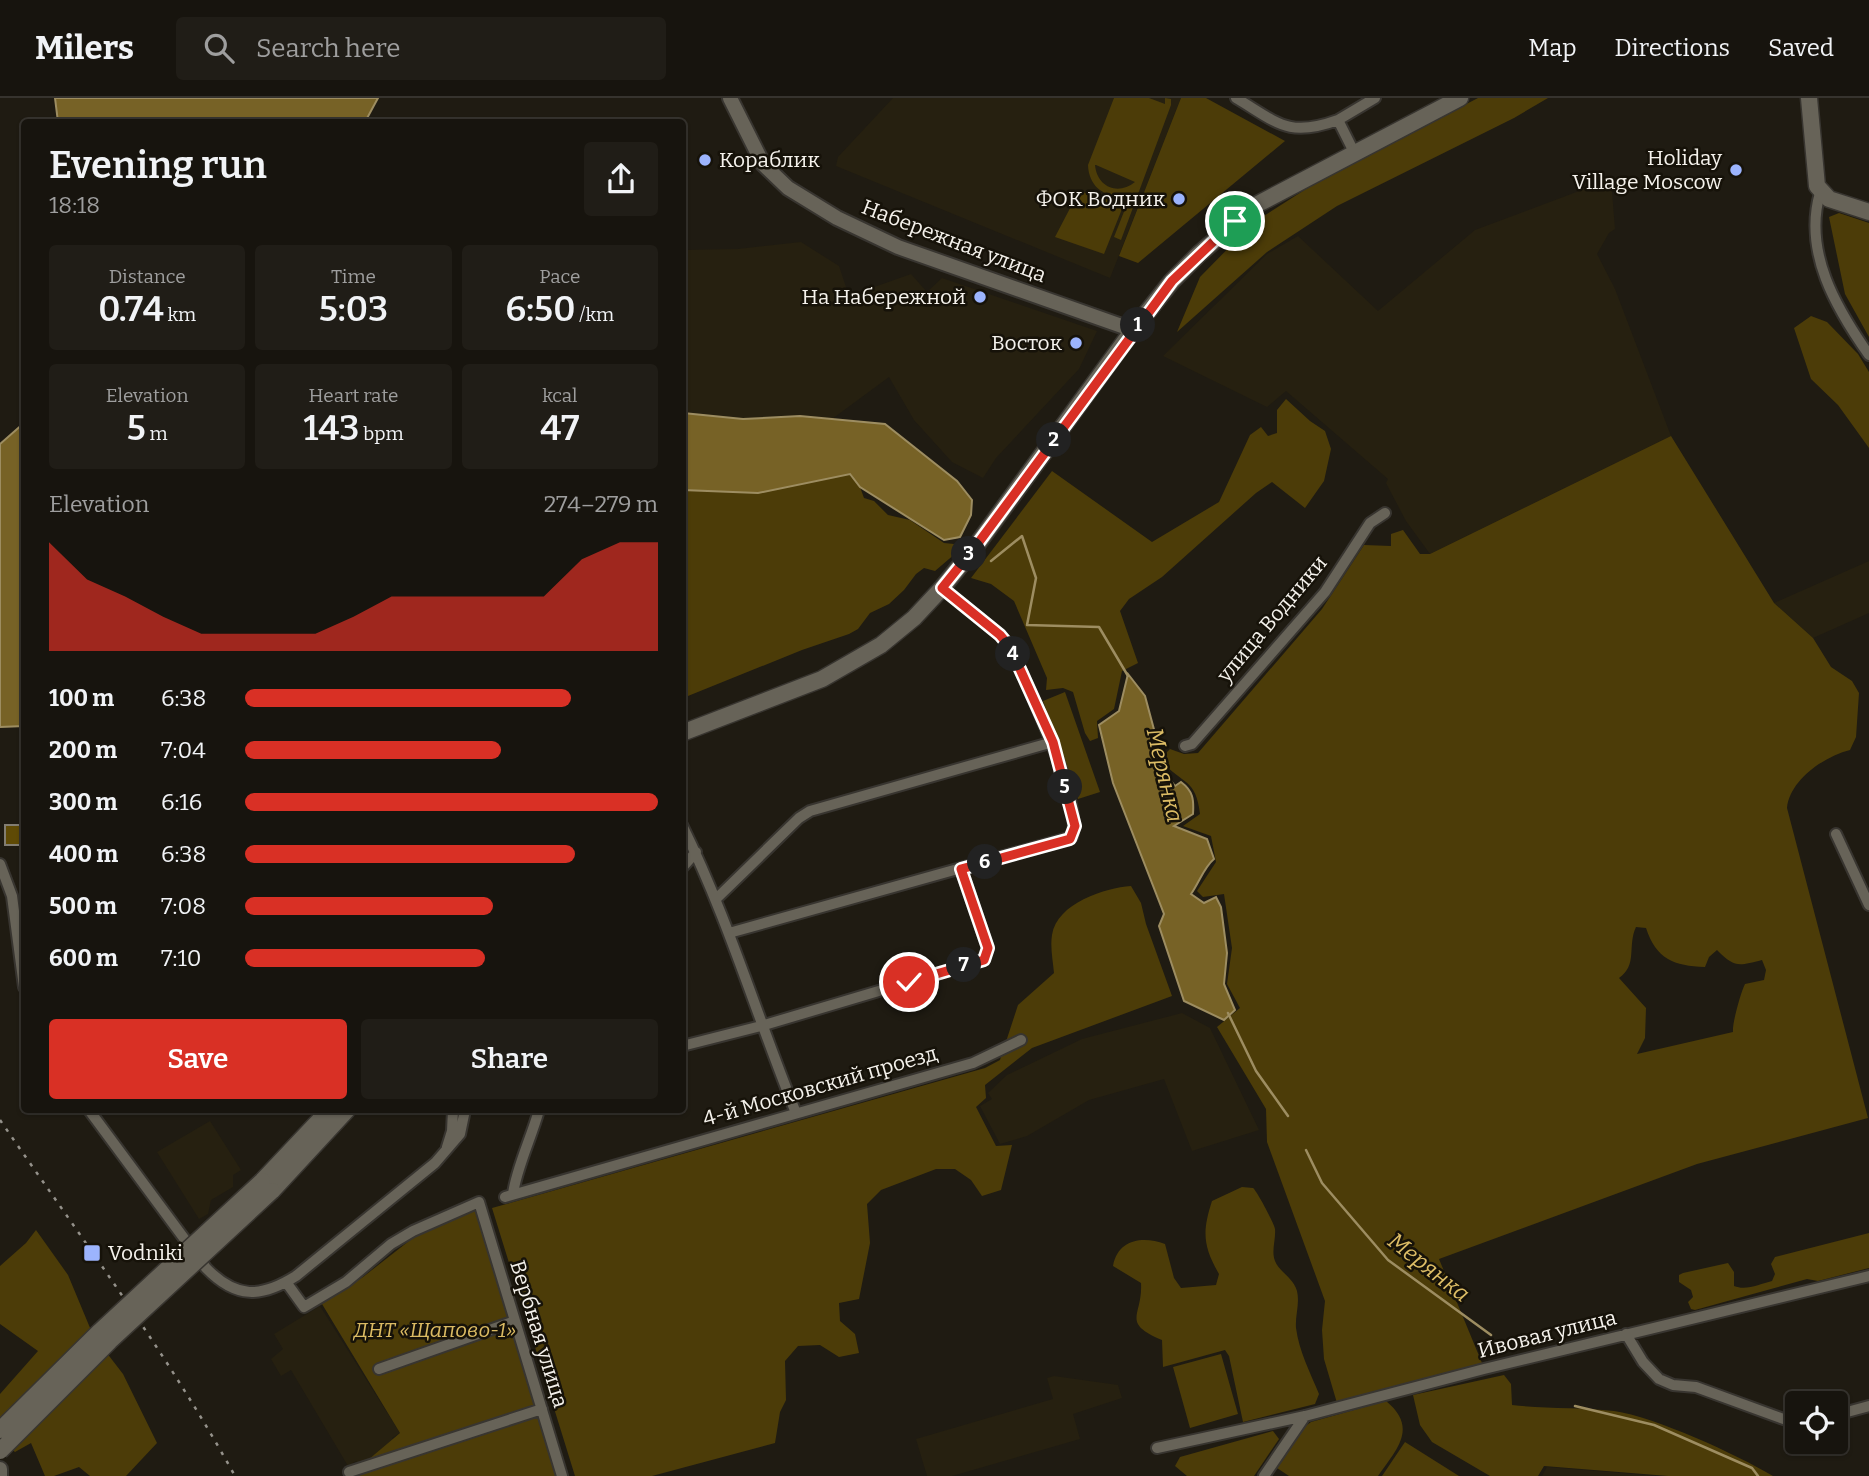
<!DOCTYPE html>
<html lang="en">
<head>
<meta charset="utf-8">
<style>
	body { margin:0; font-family:Bitter,serif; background:#201d17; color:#f1f3f6; height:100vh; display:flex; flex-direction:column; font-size:26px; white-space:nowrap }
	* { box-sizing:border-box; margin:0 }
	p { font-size:23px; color:#9e9e9e }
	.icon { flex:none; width:38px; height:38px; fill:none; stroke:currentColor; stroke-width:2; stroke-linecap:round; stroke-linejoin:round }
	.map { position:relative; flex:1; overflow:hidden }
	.side { position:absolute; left:21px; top:21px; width:665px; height:994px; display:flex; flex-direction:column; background:#17140e; border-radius:7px; box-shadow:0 2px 5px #0004,0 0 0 2px #36332e }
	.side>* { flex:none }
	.controls { position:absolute; left:1785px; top:1293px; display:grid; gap:14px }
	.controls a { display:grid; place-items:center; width:63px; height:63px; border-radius:7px; background:#17140e; box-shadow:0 2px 5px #0004,0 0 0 2px #36332e; font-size:35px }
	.pin { position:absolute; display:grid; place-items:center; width:60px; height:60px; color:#fff; margin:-30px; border:4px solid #fff; border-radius:50%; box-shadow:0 2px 7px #0007 }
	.km { position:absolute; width:35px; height:35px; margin:-18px; border-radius:50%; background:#222; color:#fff; font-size:19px; line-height:35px; text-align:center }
	.round { display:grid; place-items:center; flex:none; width:74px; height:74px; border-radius:7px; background:#201d17 }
	.summary { display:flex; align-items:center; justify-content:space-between; height:119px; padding:0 28px }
	h1 { font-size:38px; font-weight:600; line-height:52px }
	.stats { display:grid; grid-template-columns:repeat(3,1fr); gap:10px; height:119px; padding:7px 28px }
	.stats div { display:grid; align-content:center; border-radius:7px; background:#201d17; text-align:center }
	.stats b { font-size:35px; font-weight:600 }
	.stats small { font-size:19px; font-weight:400 }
	.stats p { font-size:19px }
	.chart { height:196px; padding:14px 28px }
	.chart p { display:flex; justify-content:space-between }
	.chart svg { width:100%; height:126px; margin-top:7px; fill:#d93025; opacity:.7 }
	.primary-button { display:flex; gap:14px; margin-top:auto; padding:14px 28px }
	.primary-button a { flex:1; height:80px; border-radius:7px; background:#d93025; color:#fff; font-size:28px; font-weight:600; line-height:80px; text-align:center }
	.primary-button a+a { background:#201d17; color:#f1f3f6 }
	ul { padding:0 28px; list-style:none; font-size:23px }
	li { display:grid; grid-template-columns:112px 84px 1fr; align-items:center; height:52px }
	li i { height:18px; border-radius:9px; background:#d93025 }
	header { display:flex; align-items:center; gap:42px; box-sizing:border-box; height:98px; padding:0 35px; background:#17140e; border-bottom:2px solid #36332e }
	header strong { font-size:33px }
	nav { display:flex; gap:38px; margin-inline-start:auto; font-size:24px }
	.search { width:490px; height:63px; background:#201d17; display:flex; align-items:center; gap:18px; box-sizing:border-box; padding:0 24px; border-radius:7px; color:#9e9e9e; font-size:26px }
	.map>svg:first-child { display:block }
	.built { fill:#262010 }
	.green { fill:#4c3c08; fill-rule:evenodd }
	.water { fill:#776226; stroke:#9d8d61; stroke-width:2 }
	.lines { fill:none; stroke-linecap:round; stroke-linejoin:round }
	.stream { stroke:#9d8d61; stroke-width:2.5 }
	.building { fill:#5f4a05; stroke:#827d72; stroke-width:2 }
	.minor-casing { stroke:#383530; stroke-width:14 }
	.tertiary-casing { stroke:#383530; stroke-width:18 }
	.secondary-casing { stroke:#383530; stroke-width:19 }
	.minor { stroke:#676358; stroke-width:10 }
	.tertiary { stroke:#676358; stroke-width:14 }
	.secondary { stroke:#676358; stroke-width:16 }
	.rail { stroke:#95928b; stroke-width:2.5; stroke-dasharray:3.5 7; stroke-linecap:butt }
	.secondary-bridge-casing { stroke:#383530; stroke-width:19; stroke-linecap:butt }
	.secondary-bridge { stroke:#676358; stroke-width:16 }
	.route-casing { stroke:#fff; stroke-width:14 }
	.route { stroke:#d93025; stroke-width:9 }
	.poi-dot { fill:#9cb4fd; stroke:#161209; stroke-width:2.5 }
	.labels { text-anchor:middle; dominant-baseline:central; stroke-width:5; stroke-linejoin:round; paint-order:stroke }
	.poi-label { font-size:21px; fill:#f5f2ec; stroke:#161209; text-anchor:end }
	.street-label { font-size:21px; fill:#f5f2ec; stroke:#161209 }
	.park-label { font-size:21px; font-style:italic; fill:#dbbb63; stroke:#161209 }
	.water-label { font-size:23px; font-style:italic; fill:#dcbc65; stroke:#161209 }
</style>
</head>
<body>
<header>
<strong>Milers</strong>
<div class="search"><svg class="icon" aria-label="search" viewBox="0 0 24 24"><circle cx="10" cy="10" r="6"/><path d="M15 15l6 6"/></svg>Search here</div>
<nav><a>Map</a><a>Directions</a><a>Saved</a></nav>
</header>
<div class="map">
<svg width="1869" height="1378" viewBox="0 0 1869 1378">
	<rect width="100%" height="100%" fill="#1f1b12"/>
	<path class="built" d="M893 0H1181L1110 180 836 68 838 59Z
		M1611 81 1615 131 1609 135 1597 156 1615 191 1671 338 1430 456 1406 423 1386 385 1388 381 1286 293 1267 309 1163 258 1267 156 1298 138 1378 213 1475 132Z
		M801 144 839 168 849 198 911 176 927 194 942 180 1097 233 1079 271 996 360 983 380 952 364 914 322 889 279 832 321 800 318 743 321 683 315 682 152 738 151Z
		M1869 463V515L1813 540 1774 505Z
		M1182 915 1210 930 1259 1032 1192 1053 1164 981 1089 1002 1027 1038 1000 1046 980 1008 992 1001 988 995 1007 977 1082 941Z
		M210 1023 241 1072 233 1077V1089L211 1102 208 1116 199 1121 157 1054Z
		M320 1208 400 1335 392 1340 397 1348 360 1369 356 1363 348 1368 291 1272 281 1278 271 1261 283 1251 274 1236Z
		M1054 1278 1118 1287 1122 1300 1073 1316 1080 1341 952 1378H927L916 1341 1053 1301 1047 1280Z
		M1547 1369 1660 1378H1542Z"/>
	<path class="green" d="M1114 0H1149L1165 6V0L1171 1V7L1121 142 1114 139 1131 96C1109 102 1089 92 1088 67ZM1095 67H1096L1135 84C1118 98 1097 89 1095 67Z
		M1181 0H1206L1285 43 1138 165 1119 158Z
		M1478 0H1548L1514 20 1337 108 1267 154 1177 234 1200 179 1253 125 1320 82Z
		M1079 93 1124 106 1104 156 1055 139Z
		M1839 115 1869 125V239L1845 196 1829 119Z
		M1811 218 1827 224 1858 256 1869 274V350L1838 307 1811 281 1794 230Z
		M1286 301 1310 323 1325 333 1331 351 1324 383 1305 410 1272 384 1256 395 1162 479 1129 501 1120 513 1138 565 1122 573 1114 611 1097 623 1098 640 1090 643 1085 635 1073 594 1063 590 1046 592 1047 580 1014 503 991 486 971 480 1052 373 1152 444 1219 404 1250 337 1261 329 1268 338 1277 335V312Z
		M1671 338 1774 505 1813 540 1831 569 1852 583 1859 595 1856 639 1850 652C1823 659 1790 682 1787 710L1868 1020 1697 1066 1439 1161 1482 1265 1337 1305 1324 1261 1322 1232 1325 1203 1267 1044 1266 1011 1217 929 1240 910 1227 886 1232 850 1224 796 1203 799 1197 793 1216 764 1211 738 1183 728 1200 716C1196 679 1181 687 1160 661L1170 651 1184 656 1198 655 1322 511 1364 447 1391 448V436L1403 432 1420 456H1430ZM1636 829 1646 830C1656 861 1674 868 1705 869L1709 859 1717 852C1735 870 1738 868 1762 862L1766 872 1764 882 1745 886C1741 894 1732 925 1733 934L1637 956 1645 940 1646 910 1619 880C1638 867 1627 848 1636 829Z
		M850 376 860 389 864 400 874 403 888 417 910 422 944 445 954 446 956 455 935 473 924 470 916 476 904 492 889 506 870 515 858 531 849 536 802 552 683 600V392L758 395Z
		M1065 594 1100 694 1078 701 1043 603Z
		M1131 788 1141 805 1146 826 1172 898 1032 950 985 987 986 1000 976 1009 996 1048 1012 1047 1001 1092 982 1098 971 1082 955 1071H936L881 1092 867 1106 870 1145 859 1201 839 1205 840 1223 855 1236 859 1255 839 1259 820 1247 798 1248 785 1263 786 1302 780 1314 775 1345 652 1378H575L492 1110 985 970 1000 962 1018 907 1054 875C1053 863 1050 849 1052 837 1057 805 1105 790 1131 788Z
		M1242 1089 1253 1090C1257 1093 1275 1127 1275 1131 1276 1142 1271 1153 1275 1163 1280 1175 1293 1179 1297 1193 1300 1206 1295 1217 1296 1230 1299 1253 1310 1274 1319 1296L1315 1306 1243 1324 1229 1258 1225 1252 1163 1269 1162 1242C1120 1224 1143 1218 1141 1185L1113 1168C1118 1141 1143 1138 1165 1146L1174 1180 1181 1190 1216 1187 1219 1176C1203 1148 1202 1134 1212 1103Z
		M482 1109 566 1378H349L400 1335 322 1206 363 1179 414 1139Z
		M36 1132 68 1177 93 1237 123 1276 157 1345 126 1378H90L79 1369 54 1378H45L31 1345 15 1354 0 1341V1296L38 1253 0 1226V1168L26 1145Z
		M1869 1135V1170L1818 1183 1807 1181 1695 1212 1691 1211 1688 1204 1693 1199 1691 1192 1679 1184V1177L1683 1175 1728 1165 1734 1174V1188C1746 1193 1760 1186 1772 1183L1775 1176 1771 1166 1775 1159Z
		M1221 1256 1238 1316 1190 1330 1173 1269Z
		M1504 1277 1511 1286 1512 1307C1545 1311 1580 1309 1614 1313 1655 1319 1736 1356 1773 1378H1668L1544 1368 1538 1378H1490L1432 1344 1420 1327 1413 1297Z
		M1386 1303C1419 1330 1396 1352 1378 1378H1289L1277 1370 1303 1330 1311 1324Z
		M1273 1333 1279 1341 1254 1378H1187L1175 1368 1180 1359Z
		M1405 1344 1459 1378H1382Z"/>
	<path class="water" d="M55 0H378L365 24H58Z
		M683 315 743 321 800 318 885 326 957 383 972 402 971 417 960 439 944 442 860 389 850 376 758 395 683 392Z
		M24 325V628L0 629V346Z
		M1128 576 1145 598 1156 639V663L1175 688 1181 684C1193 693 1194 701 1193 716L1174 728 1207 741 1214 761C1204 769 1199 785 1191 796L1204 805 1216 799 1221 809 1227 855 1224 886 1235 912 1224 922 1184 903 1159 828 1164 816 1113 685 1099 627 1119 613Z"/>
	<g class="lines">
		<path class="stream" d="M991 463 1022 438 1036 480 1027 527 1099 529 1128 578
			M1228 915 1256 973 1288 1018
			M1306 1052 1322 1085 1388 1162 1491 1237
			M1575 1308 1654 1327 1752 1370 1758 1378"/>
	</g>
	<path class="building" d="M5 727H24V747H5Z"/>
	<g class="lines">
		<defs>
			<path id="minor" d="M1236 0C1278 25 1288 40 1338 22L1354 54
				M1338 22 1375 0
				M1820 95C1803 154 1836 210 1869 257
				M1185 648 1192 646 1325 494 1370 425 1385 415
				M682 727C728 820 757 919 796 1015
				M1836 736 1869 807
				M0 766 12 798 24 889
				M682 770 696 754
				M716 801 799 720 810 713 1053 644
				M729 835 1072 739C1084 705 1026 585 1010 549L1000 537 942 490
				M682 948 761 928 983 862 988 850 961 771
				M89 1012 206 1170C236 1201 261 1200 296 1178L435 1065 460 1036 465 1012
				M447 1049 452 1033 453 1012
				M513 1096C516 1071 532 1038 539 1012
				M505 1099 973 965 1021 942
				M286 1184 304 1209 346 1184 391 1146 413 1133 479 1104 562 1378
				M1626 1236 1643 1264 1659 1281 1673 1287 1696 1289 1789 1323H1797
				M379 1271 515 1223
				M1836 1317 1869 1308
				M1157 1350 1305 1318 1484 1271 1869 1178
				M349 1374 542 1311
				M1264 1378 1305 1318"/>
			<path id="tertiary" d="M730 0 763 66 788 90 837 120 898 149 1133 232
				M0 1371V1378"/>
			<path id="secondary" d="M1809 0 1817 88 1829 101 1869 114
				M682 635 822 581 881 547 914 520 942 490 976 448 1133 232 1172 183 1199 156 1256 107 1460 0
				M262 1083 329 1012
				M272 1093 347 1012"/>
		</defs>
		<use href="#minor" class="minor-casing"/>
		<use href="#tertiary" class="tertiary-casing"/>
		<use href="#secondary" class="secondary-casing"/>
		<use href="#minor" class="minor"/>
		<use href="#tertiary" class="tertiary"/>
		<use href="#secondary" class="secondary"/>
		<path class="rail" d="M0 1022C82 1141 165 1252 235 1378"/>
		<defs>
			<path id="secondary-bridge" d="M0 1332 100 1233 262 1083
				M0 1353 110 1243 272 1093"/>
		</defs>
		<use href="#secondary-bridge" class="secondary-bridge-casing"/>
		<use href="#secondary-bridge" class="secondary-bridge"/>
	</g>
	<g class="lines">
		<defs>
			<path id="route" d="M909 884 984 862 988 850 961 771 1070 741 1075 728 1053 644 1010 549 1000 537 942 490 976 448 1172 183 1235 123"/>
		</defs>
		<use href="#route" class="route-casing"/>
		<use href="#route" class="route"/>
	</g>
	<g class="poi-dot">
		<circle cx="705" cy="62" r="7"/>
		<circle cx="1736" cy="72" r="7"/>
		<circle cx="1179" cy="101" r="7"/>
		<circle cx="980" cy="199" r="7"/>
		<circle cx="1076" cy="245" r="7"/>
		<rect x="83" y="1146" width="18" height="18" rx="3.5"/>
	</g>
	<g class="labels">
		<g class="poi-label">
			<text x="1722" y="60">Holiday<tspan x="1722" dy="24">Village Moscow</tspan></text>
			<text x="719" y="62" text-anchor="start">Кораблик</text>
			<text x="1165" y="101">ФОК Водник</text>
			<text x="966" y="199">На Набережной</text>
			<text x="1062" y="245">Восток</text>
			<text x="108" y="1155" text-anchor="start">Vodniki</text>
		</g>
		<g class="street-label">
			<text transform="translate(954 143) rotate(21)">Набережная улица</text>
			<text transform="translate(1272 521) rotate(-50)">улица Водники</text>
			<text transform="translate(820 988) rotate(-16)">4-й Московский проезд</text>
			<text transform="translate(539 1236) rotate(73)">Вербная улица</text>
			<text transform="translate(1547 1236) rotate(-14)">Ивовая улица</text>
		</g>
		<g class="park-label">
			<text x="435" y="1232">ДНТ «Щапово-1»</text>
		</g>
		<g class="water-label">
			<text transform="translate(1165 677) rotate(77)">Мерянка</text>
			<text transform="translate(1429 1169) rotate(38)">Мерянка</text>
		</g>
	</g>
</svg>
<div class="controls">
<a><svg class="icon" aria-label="locate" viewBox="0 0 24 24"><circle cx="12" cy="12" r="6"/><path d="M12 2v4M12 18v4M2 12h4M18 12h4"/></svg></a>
</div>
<div class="pin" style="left:1235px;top:123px;background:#1e9e55"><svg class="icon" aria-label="arrive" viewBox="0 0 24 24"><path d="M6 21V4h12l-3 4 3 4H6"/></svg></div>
<div class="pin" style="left:909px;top:884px;background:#d93025"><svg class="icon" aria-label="check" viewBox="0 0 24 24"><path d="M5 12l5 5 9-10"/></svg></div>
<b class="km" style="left:1138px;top:227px">1</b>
<b class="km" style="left:1054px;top:342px">2</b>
<b class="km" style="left:969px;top:456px">3</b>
<b class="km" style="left:1013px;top:556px">4</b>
<b class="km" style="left:1065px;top:689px">5</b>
<b class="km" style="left:985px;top:764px">6</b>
<b class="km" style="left:964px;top:867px">7</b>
<section class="side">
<div class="summary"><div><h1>Evening run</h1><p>18:18</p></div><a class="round"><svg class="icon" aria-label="share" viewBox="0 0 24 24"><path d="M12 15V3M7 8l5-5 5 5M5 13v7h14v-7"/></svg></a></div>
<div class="stats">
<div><p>Distance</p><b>0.74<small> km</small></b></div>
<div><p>Time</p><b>5:03</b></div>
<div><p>Pace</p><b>6:50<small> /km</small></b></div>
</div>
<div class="stats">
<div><p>Elevation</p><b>5<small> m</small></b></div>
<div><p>Heart rate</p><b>143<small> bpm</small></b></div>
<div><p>kcal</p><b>47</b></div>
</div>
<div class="chart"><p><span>Elevation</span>274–279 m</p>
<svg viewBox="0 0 160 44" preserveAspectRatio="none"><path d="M0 44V6L10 19L20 25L30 32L40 38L50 38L60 38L70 38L80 32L90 25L100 25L110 25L120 25L130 25L140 12L150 6L160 6V44z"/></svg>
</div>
<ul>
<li><b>100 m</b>6:38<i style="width:79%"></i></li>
<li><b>200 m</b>7:04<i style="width:62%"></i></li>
<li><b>300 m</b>6:16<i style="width:100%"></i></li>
<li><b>400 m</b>6:38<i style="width:80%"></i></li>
<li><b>500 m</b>7:08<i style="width:60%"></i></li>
<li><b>600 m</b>7:10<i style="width:58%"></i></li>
</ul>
<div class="primary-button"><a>Save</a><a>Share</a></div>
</section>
</div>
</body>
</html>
